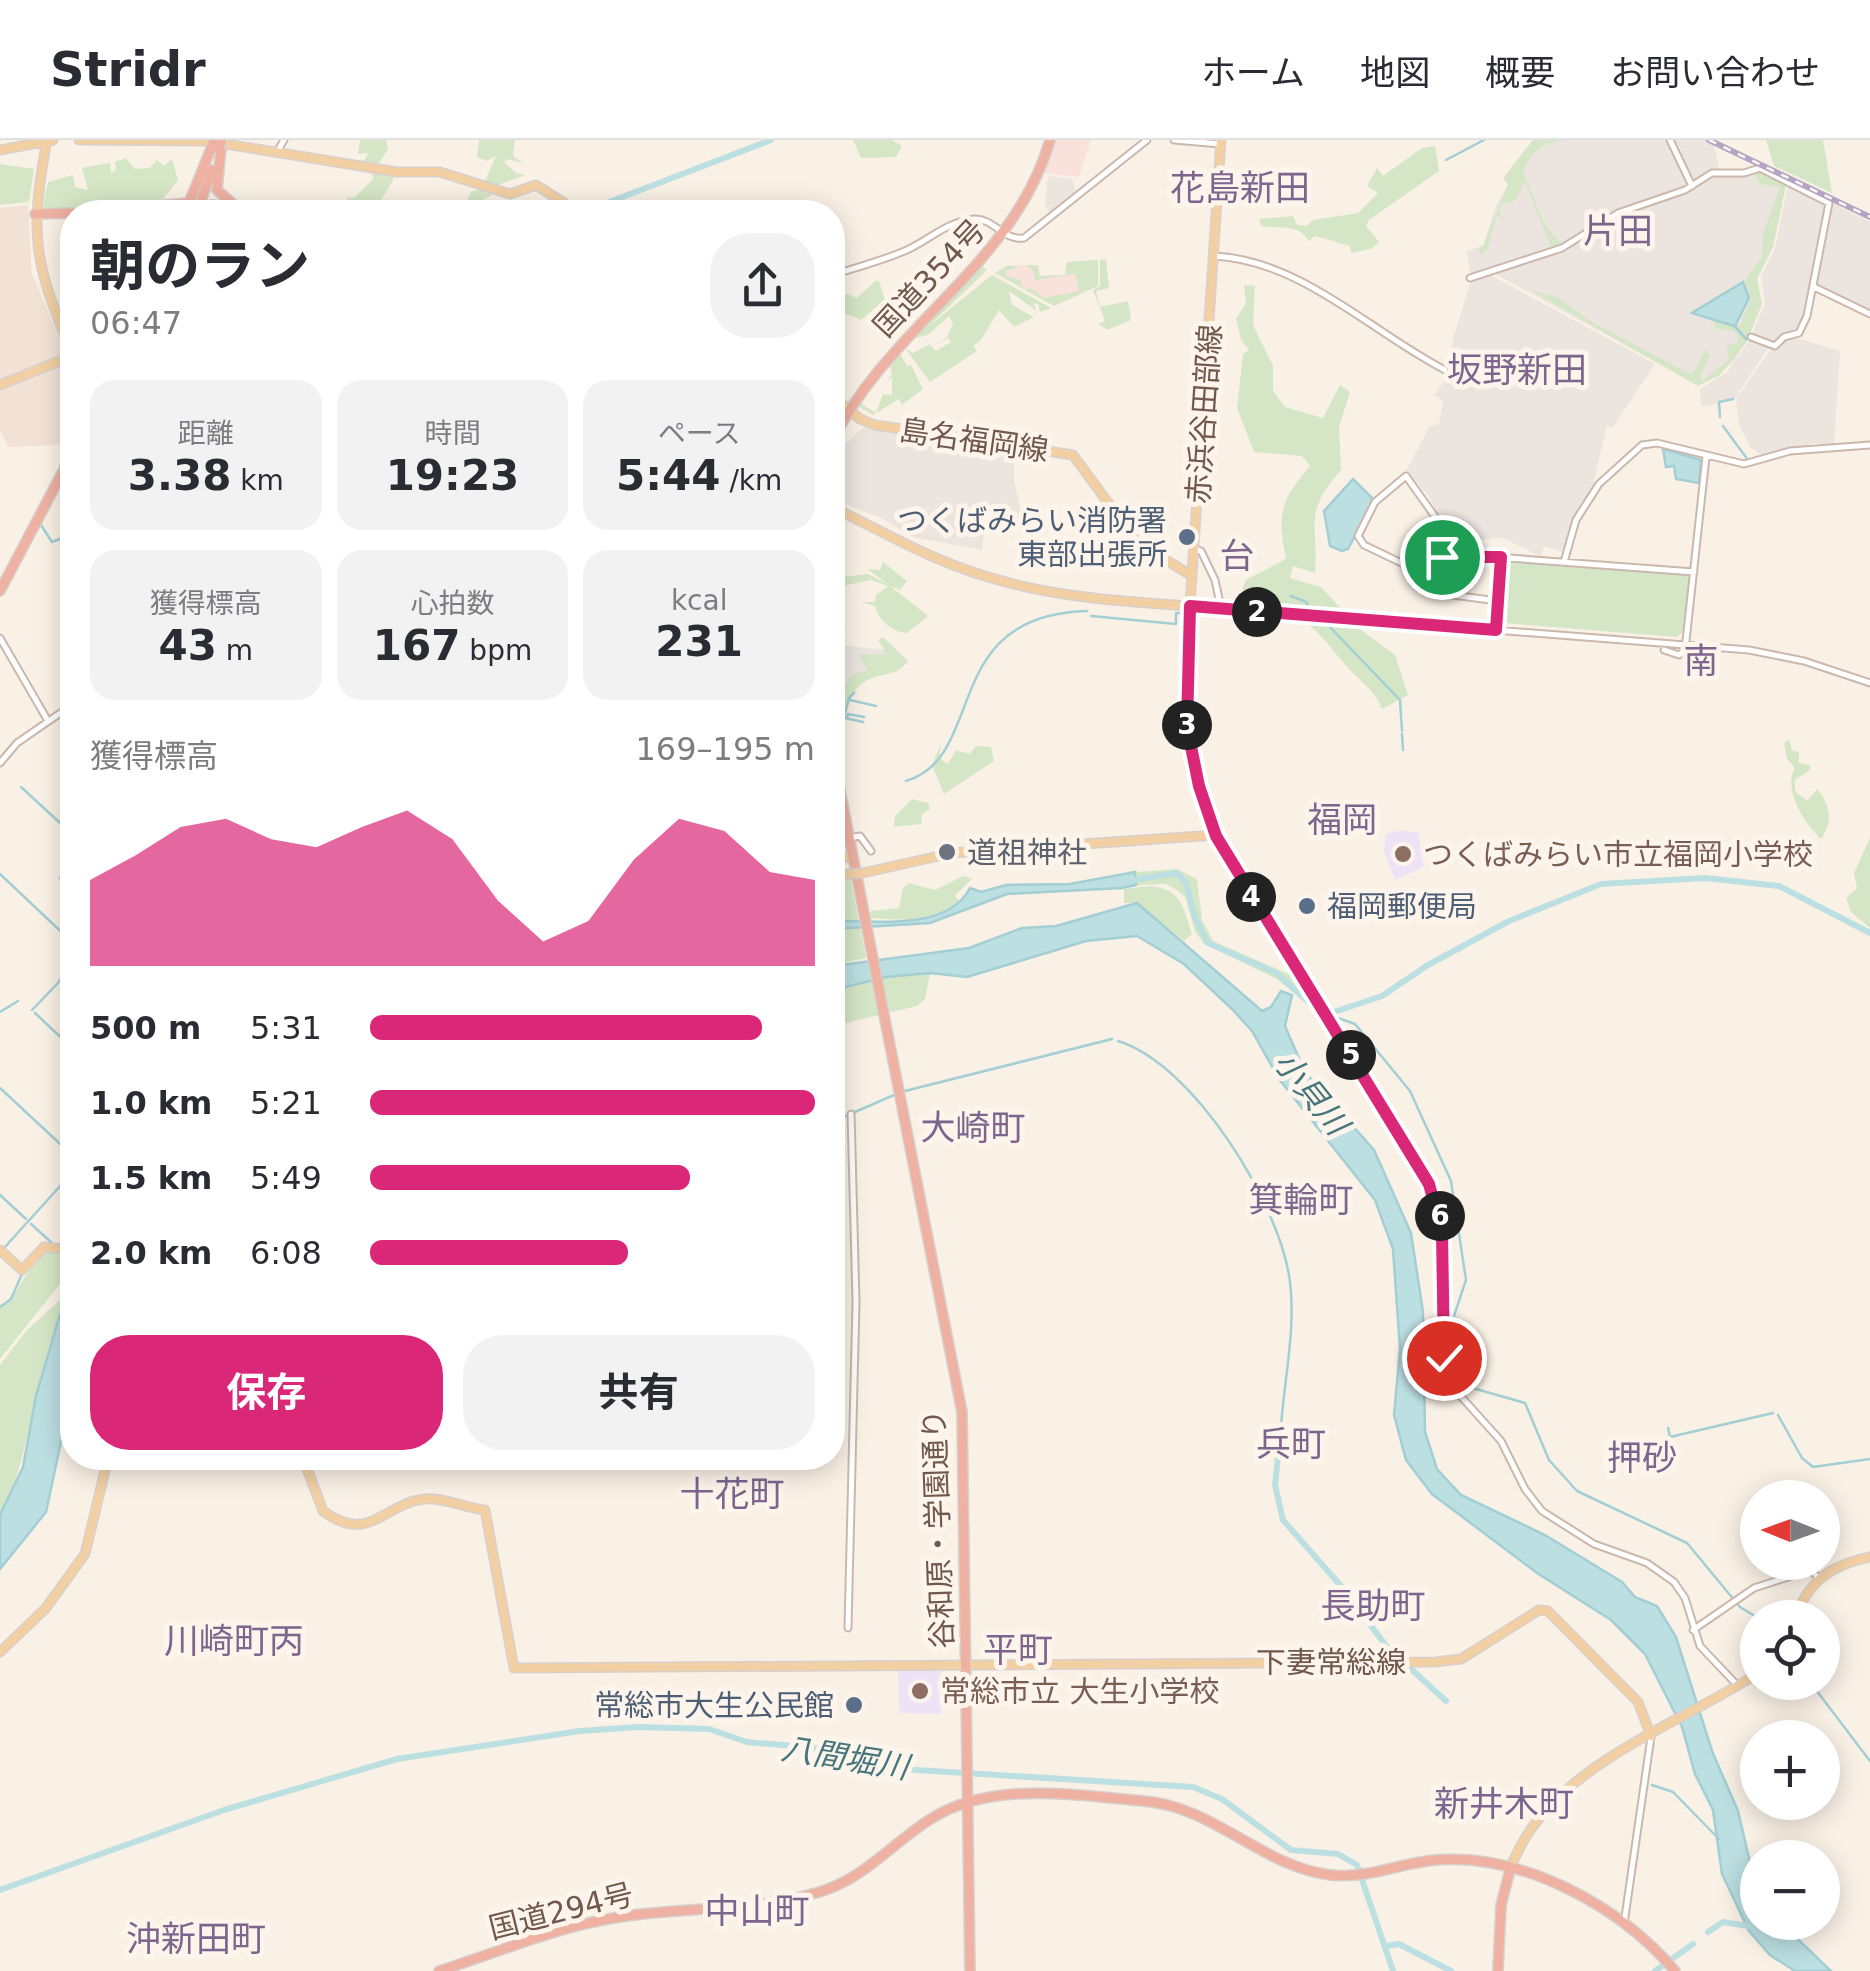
<!DOCTYPE html>
<html lang="ja">
<head>
<meta charset="utf-8">
<style>
	body { margin:0; font-family:"DejaVu Sans","Noto Sans JP",sans-serif; background:#f2f2f3; color:#2b2b33; height:100vh; display:flex; flex-direction:column; font-size:38px; white-space:nowrap }
	* { box-sizing:border-box; margin:0 }
	p { font-size:32px; color:#7c7c81 }
	.icon { flex:none; width:55px; height:55px; fill:none; stroke:currentColor; stroke-width:2; stroke-linecap:round; stroke-linejoin:round }
	.map { position:relative; flex:1; overflow:hidden }
	.sheet { position:absolute; left:60px; top:60px; width:785px; height:1270px; display:flex; flex-direction:column; background:#fff; border-radius:40px; box-shadow:0 5px 25px #0003 }
	.sheet>* { flex:none }
	.needle { width:65px; rotate:271deg }
	.fabs { position:absolute; left:1740px; top:1340px; display:grid; gap:20px }
	.fabs a { display:grid; place-items:center; width:100px; height:100px; border-radius:50%; background:#fff; box-shadow:0 5px 25px #0003; font-size:50px }
	.pin { position:absolute; display:grid; place-items:center; width:85px; height:85px; color:#fff; margin:-42px; border:5px solid #fff; border-radius:50%; box-shadow:0 2px 10px #0007 }
	.km { position:absolute; width:50px; height:50px; margin:-25px; border-radius:50%; background:#222; color:#fff; font-size:28px; line-height:50px; text-align:center }
	.round { display:grid; place-items:center; flex:none; width:105px; height:105px; border-radius:40px; background:#f2f2f3 }
	.overview { display:flex; align-items:center; justify-content:space-between; height:170px; padding:0 30px }
	h1 { font-size:55px; font-weight:700; line-height:75px }
	.figures { display:grid; grid-template-columns:repeat(3,1fr); gap:15px; height:170px; padding:10px 30px }
	.figures div { display:grid; align-content:center; border-radius:25px; background:#f2f2f3; text-align:center }
	.figures b { font-size:42px; font-weight:700 }
	.figures small { font-size:28px; font-weight:400 }
	.figures p { font-size:28px }
	.chart { height:280px; padding:20px 30px }
	.chart p { display:flex; justify-content:space-between }
	.chart svg { width:100%; height:180px; margin-top:10px; fill:#db2777; opacity:.7 }
	.cta { display:flex; gap:20px; margin-top:auto; padding:20px 30px }
	.cta a { flex:1; height:115px; border-radius:40px; background:#db2777; color:#fff; font-size:40px; font-weight:700; line-height:115px; text-align:center }
	.cta a+a { background:#f2f2f3; color:#2b2b33 }
	ul { padding:0 30px; list-style:none; font-size:32px }
	li { display:grid; grid-template-columns:160px 120px 1fr; align-items:center; height:75px }
	li i { height:25px; border-radius:12px; background:#db2777 }
	header { display:flex; align-items:center; gap:60px; box-sizing:border-box; height:140px; padding:0 50px; background:#fff; border-bottom:2px solid #e1e1e2 }
	header strong { font-size:48px }
	nav { display:flex; gap:55px; margin-inline-start:auto; font-size:35px }
	.map>svg:first-child { display:block }
	.residential { fill:#f1e2d5 }
	.commercial { fill:#f9e2db }
	.industrial { fill:#ebe4df }
	.education { fill:#eee3f6 }
	.green { fill:#d5e6c6 }
	.water { fill:#bcdfe2; stroke:#a3ced3; stroke-width:2.5 }
	.lines { fill:none; stroke-linecap:round; stroke-linejoin:round }
	.stream { stroke:#a3ced3; stroke-width:2.5 }
	.river { stroke:#bcdfe2; stroke-width:6 }
	.minor-casing { stroke:#cbb8ad; stroke-width:9 }
	.major-casing { stroke:#d7d0cd; stroke-width:11 }
	.highway-casing { stroke:#d7d0cd; stroke-width:12 }
	.minor { stroke:#fff; stroke-width:5 }
	.major { stroke:#f3d0a4; stroke-width:8 }
	.highway { stroke:#efb1a2; stroke-width:9 }
	.rail-casing { stroke:#b3a5c3; stroke-width:6 }
	.rail { stroke:#fdf5ec; stroke-width:2.5; stroke-dasharray:8; stroke-linecap:butt }
	.major-bridge-casing { stroke:#d7d0cd; stroke-width:11; stroke-linecap:butt }
	.highway-bridge-casing { stroke:#d7d0cd; stroke-width:12; stroke-linecap:butt }
	.major-bridge { stroke:#f3d0a4; stroke-width:8 }
	.highway-bridge { stroke:#efb1a2; stroke-width:9 }
	.route-casing { stroke:#fff; stroke-width:20 }
	.route { stroke:#db2777; stroke-width:12 }
	.service-dot { fill:#5c6f8a; stroke:#fdf5ec; stroke-width:4 }
	.worship-dot { fill:#6b7280; stroke:#fdf5ec; stroke-width:4 }
	.education-dot { fill:#8d6e63; stroke:#fdf5ec; stroke-width:4 }
	.labels { text-anchor:middle; dominant-baseline:central; stroke-width:10; stroke-linejoin:round; paint-order:stroke }
	.street-label { font-size:30px; fill:#71584d; stroke:#fdf5ec }
	.service-label { font-size:30px; fill:#4e5e75; stroke:#fdf5ec; text-anchor:end }
	.worship-label { font-size:30px; fill:#5b616d; stroke:#fdf5ec; text-anchor:start }
	.education-label { font-size:30px; fill:#785e54; stroke:#fdf5ec; text-anchor:start }
	.water-label { font-size:32px; font-style:italic; fill:#46767b; stroke:#fdf5ec }
	.quarter-label { font-size:35px; fill:#7d658d; stroke:#fdf5ec }
</style>
</head>
<body>
<header>
<strong>Stridr</strong>
<nav><a>ホーム</a><a>地図</a><a>概要</a><a>お問い合わせ</a></nav>
</header>
<div class="map">
<svg width="1870" height="1831" viewBox="0 0 1870 1831">
	<rect width="100%" height="100%" fill="#faf1e6"/>
	<path class="residential" d="M28 65 32 134 72 228V284L59 305 8 307 0 290V68Z"/>
	<path class="commercial" d="M1054 0H1091L1079 37 1044 33Z
		M1098 120V146L1054 166 995 133 1007 126 1034 125 1039 136 1065 135 1067 122Z"/>
	<path class="industrial" d="M1533 0H1668L1689 44 1625 67 1559 106 1471 135 1466 111 1483 106 1496 66Z
		M1672 0H1713L1719 28 1692 42Z
		M1760 30 1786 45 1773 107 1757 139 1762 164 1735 221 1699 246 1492 132 1564 109 1618 76 1686 52 1711 35Z
		M1048 36 1072 39 1076 52 1050 74 1045 64Z
		M1788 45 1827 63 1805 175 1798 192 1776 204 1754 198V189L1765 163 1761 137 1775 108Z
		M1831 62 1870 82V172L1816 143Z
		M1490 135 1655 224 1613 287 1607 286 1591 353 1562 412 1545 406 1540 416 1503 398 1478 400 1476 405 1458 410 1427 354 1406 331 1430 286 1439 284 1443 261 1434 255 1454 229 1448 225 1454 195 1471 141Z
		M1796 198 1840 211 1834 306 1815 303 1763 316 1751 308 1739 285 1736 259 1771 209 1776 210 1784 199Z
		M1750 200 1769 207 1734 260 1701 267 1700 249 1727 232Z
		M867 284 1014 311V340L1023 380 986 378 982 410 913 397 881 378 839 362 833 315Z
		M833 482H843L846 490H835L840 505 887 510V515H859L867 530 835 554Z"/>
	<path class="education" d="M1402 690 1419 693 1423 727 1395 740 1384 712 1385 694Z
		M898 1528H941V1574L899 1573Z"/>
	<path class="green" d="M360 0H386L388 9 375 30 396 34C383 58 378 72 349 72L347 57 354 58 373 39 372 25 363 23 368 13 358 14Z
		M479 0H515L513 16 524 24 508 19 504 22 516 33 526 35 500 44 497 52 462 72 471 52 482 48 496 16 487 21 477 17Z
		M853 0H892L902 6 896 17 861 18Z
		M1533 0H1566C1544 1 1532 12 1523 31L1544 84 1561 103 1552 109 1525 42 1515 61 1502 64 1499 70 1504 83 1497 74 1488 107 1481 116 1479 107 1483 106 1508 44 1503 38Z
		M1766 0H1823L1832 53 1774 26Z
		M1435 6 1439 31 1369 80 1366 86 1379 102 1371 109 1351 113 1350 106 1315 96 1309 101C1299 83 1278 89 1261 86L1259 79 1293 76 1297 85 1307 86 1313 80 1358 73 1378 53 1367 46 1377 28 1383 36 1422 8Z
		M126 18 135 29 150 28 157 20 164 26 172 19 178 40 163 59 48 72 43 65 48 42 73 35 75 47 88 50 82 28 110 23 111 33 116 30 115 22Z
		M0 24 34 29 29 62 0 65Z
		M1760 30 1786 45 1773 107 1757 139 1762 164 1747 202 1720 235 1698 246 1530 150 1557 157 1592 182 1692 235 1706 209 1710 215 1700 237 1702 241 1729 220 1727 205 1738 203 1737 192 1715 188 1713 180 1740 186 1751 158 1745 141 1762 116 1763 93 1780 47 1760 44 1753 32Z
		M1106 119 1109 148 1096 151 1100 167 1128 161 1131 180 1107 190 1098 184 1105 181 1093 150 1100 146V120Z
		M1098 120V146L1054 166 995 133 1007 126H1021L1006 131V136L1020 140 1024 149H1032L1044 158 1079 151 1075 134 1035 140 1032 129 1025 125H1038L1040 136 1065 135 1067 122Z
		M982 126 987 130 929 186 992 135 1051 168 1040 172 1038 164 1033 163 1037 171 1009 151 1012 165 1034 177 1014 187 999 170 981 200 973 206 977 211 930 242 905 208 913 213 930 204 936 211 951 202 948 198 934 205 947 197 953 184 949 176 928 195 912 199Z
		M875 141H879L885 160 861 180 836 170 833 182V166L847 154 857 158Z
		M1244 145 1255 146 1253 185 1273 226V251L1285 267 1323 278 1340 245 1350 252 1339 287 1341 330C1302 375 1319 381 1315 433L1293 426 1290 438 1321 447 1360 489 1395 515 1408 555 1382 569C1375 552 1366 546 1353 533 1325 504 1312 474 1269 467L1263 450H1242L1246 440 1286 419C1277 374 1280 361 1310 326L1302 316 1254 312 1237 268 1243 214 1249 210 1241 200 1236 179 1246 163Z
		M903 209 900 214 907 226 911 225 923 249 902 265 899 259 873 275 858 266 860 263 876 273 883 254 892 255V238L887 240 892 234 890 223Z
		M1507 419 1686 433 1691 441 1682 493 1677 497 1503 483 1498 480 1503 421Z
		M883 422 907 441 900 450 890 446 928 476 907 493C892 492 879 481 875 466L861 462H875L876 455 888 446 871 440 833 448V438L868 434 889 445 867 429 880 430Z
		M883 497 908 521C898 535 886 533 872 538 845 548 843 585 835 607L833 553 843 550 852 535 867 530 858 514 887 515 878 500Z
		M1789 599 1792 610 1799 612V623L1810 625V630L1795 640V651L1807 661 1817 649C1830 665 1834 681 1821 699 1802 681 1783 648 1795 628L1787 619 1784 603Z
		M941 604 939 618 948 624 956 610 970 614 976 606 991 607 994 621 944 654 932 625Z
		M912 659 928 663 930 669 922 674 921 684 894 687 895 676Z
		M1870 698V788L1851 772 1846 758 1857 748 1854 733Z
		M1177 729 1197 739 1202 780 1213 801 1298 838 1315 863 1313 868 1277 839 1204 804 1195 791 1185 757 1175 749 1165 744 1137 745 1136 732Z
		M850 736 866 818 833 825 832 737Z
		M963 736 972 739 955 755 959 762C933 781 901 781 870 778L871 771 899 768 903 748 909 743 935 750Z
		M1150 746C1181 749 1183 766 1192 794L1184 801 1137 763H1124V749Z
		M930 833 925 859 917 866 833 886V850L886 837Z
		M43 1108 72 1111V1129L0 1219V1168C15 1160 30 1125 43 1108Z
		M72 1149V1163C38 1189 32 1327 0 1375V1225L26 1191Z"/>
	<path class="water" d="M1743 142 1749 158 1735 186 1747 200 1734 186 1692 173Z
		M1663 309 1701 320 1699 343 1676 339 1674 326 1666 327Z
		M1353 339 1374 360 1348 409 1342 411 1330 406 1324 371Z
		M1135 732 1136 745 1122 748 1007 754 930 783 833 789 832 781C875 780 947 792 970 748L981 752 1006 745 1070 744Z
		M1137 763 1262 871 1271 867 1281 851 1292 855 1285 886 1305 932 1374 1010 1411 1093 1423 1172 1425 1292 1437 1329 1461 1355 1545 1395 1622 1442 1635 1457 1657 1466 1676 1497 1712 1611 1738 1671 1757 1753 1758 1782 1781 1783 1831 1831H1795L1770 1815 1749 1791 1722 1734 1713 1670 1695 1634 1682 1587 1645 1514 1611 1480 1537 1433 1432 1354 1406 1320 1394 1275 1400 1209 1393 1109 1375 1060 1279 939 1252 891 1233 870 1184 824 1137 796 1086 801 967 837 930 833 886 837 833 850V826L969 808 1022 788 1056 786Z
		M72 1163V1250L46 1372 0 1429V1375L23 1327 36 1256 60 1174Z"/>
	<g class="lines">
		<path class="stream" d="M1446 20 1484 0
			M1720 277 1719 262 1733 259
			M1723 286 1748 320
			M41 385 52 402 72 394
			M1291 456 1304 461
			M1306 462 1308 465
			M1091 476 1176 484V473H1180
			M1313 481 1327 484 1400 560 1402 591
			M850 560 876 566
			M845 578 863 582
			M847 578 848 574 864 577
			M1402 594 1403 610
			M837 606 849 558 854 553
			M836 609 842 633
			M906 641C988 617 938 475 1087 471
			M21 647 72 694
			M0 734 72 802
			M60 738 72 750
			M59 841 72 827
			M32 870 58 843
			M0 872 18 861
			M35 873 72 908
			M1330 875 1355 884 1410 951 1451 1041 1466 1140 1449 1191 1462 1245 1525 1263 1549 1320 1577 1351 1687 1403 1740 1467 1758 1478
			M1118 901C1194 924 1281 1066 1290 1142 1296 1189 1284 1240 1281 1287
			M0 948 72 1015
			M905 951 1112 899
			M832 982 894 955
			M0 1055 26 1079
			M31 1084 52 1103
			M4 1108 72 1033
			M0 1167 11 1159 22 1134
			M1778 1275 1802 1318 1813 1327 1870 1319
			M1668 1288 1670 1297 1773 1273
			M1810 1542 1870 1621
			M1652 1645 1673 1652 1719 1699"/>
		<path class="river" d="M583 72 771 0
			M1127 741 1177 733 1186 743 1195 778 1208 803 1276 833 1314 867
			M1331 873 1382 856 1428 825 1509 781 1601 744 1705 738 1779 746 1870 793
			M1281 1287 1275 1345 1283 1380 1341 1446 1387 1507 1446 1561
			M0 1750 224 1670 397 1619 580 1591 638 1587 709 1589 747 1602 829 1609 900 1629 1193 1647 1222 1659 1291 1710 1338 1714 1357 1725 1393 1831
			M1708 1792 1723 1782 1754 1787
			M1386 1806 1399 1804 1451 1831
			M1655 1831 1693 1804"/>
		<defs>
			<path id="minor" d="M1174 0 1220 4
				M1670 0 1692 46
				M277 12 284 0
				M1215 116C1302 121 1370 191 1445 230
				M832 135C858 127 885 120 909 109 932 98 946 82 974 79 994 78 1003 101 1024 98L1147 0
				M1470 138 1562 108 1618 73 1685 50 1712 33H1744L1760 28 1829 63 1807 176 1799 193 1784 197 1775 206 1751 197
				M1814 147 1870 174
				M1194 409 1201 411 1215 440 1221 468
				M1450 414 1441 385 1406 336 1375 362 1358 396 1364 405 1410 427 1445 454 1498 461
				M1564 422 1576 380 1599 344 1642 305 1657 303 1744 324 1790 311 1870 305
				M1419 433 1437 419 1456 414 1694 432
				M1190 466 1749 510 1804 521 1870 543
				M1496 490 1501 418
				M0 498 48 581
				M1664 510 1679 515 1685 510 1706 317
				M0 623 17 603 72 565
				M1216 695 1378 966 1425 1035 1441 1084V1200L1456 1251 1501 1301 1525 1349 1542 1371 1594 1404 1647 1423 1674 1442 1685 1458 1700 1506 1737 1545
				M850 698 860 696 871 711
				M848 1488 856 1162 851 974
				M1693 1490 1754 1448 1810 1430 1819 1438
				M1624 1784 1651 1597"/>
			<path id="major" d="M47 0C29 97 34 122 72 213
				M79 0 207 1 397 32H440L510 54 536 45 578 72
				M0 10 53 0
				M0 245 72 216
				M832 256 860 279 875 285 1073 315 1137 402 1192 436
				M832 367C876 388 918 413 964 429 1038 456 1112 461 1190 466
				M832 721 853 716
				M863 733 952 713 1216 695 1192 618 1185 540 1221 0
				M832 735 849 734
				M0 1110 22 1130 44 1107 72 1110
				M303 1318 323 1371C369 1405 383 1364 424 1359 443 1357 466 1368 485 1370L514 1528 1435 1522 1461 1519 1539 1470 1548 1471 1638 1562 1651 1596
				M1795 1478C1809 1440 1832 1425 1870 1417
				M0 1512 45 1469 85 1414 108 1318
				M1510 1730C1545 1628 1674 1588 1758 1533"/>
			<path id="highway" d="M221 8 217 50 242 72
				M88 72 189 63 212 6
				M197 72 212 30
				M202 72 211 65 227 66
				M35 74 72 73
				M832 302C887 187 1014 126 1050 0
				M0 451 72 314
				M832 610 962 1272 970 1831
				M439 1831C499 1812 558 1786 620 1777 684 1767 754 1771 816 1753 863 1740 889 1706 929 1680 990 1640 1074 1655 1143 1661 1214 1666 1262 1727 1331 1735 1368 1739 1400 1723 1435 1720 1523 1713 1620 1766 1675 1831
				M1498 1831 1501 1765 1510 1730"/>
		</defs>
		<use href="#minor" class="minor-casing"/>
		<use href="#major" class="major-casing"/>
		<use href="#highway" class="highway-casing"/>
		<use href="#minor" class="minor"/>
		<use href="#major" class="major"/>
		<use href="#highway" class="highway"/>
		<defs>
			<path id="rail" d="M1709 0 1870 77"/>
		</defs>
		<use href="#rail" class="rail-casing"/>
		<use href="#rail" class="rail"/>
		<defs>
			<path id="major-bridge" d="M849 734 863 733"/>
			<path id="highway-bridge" d="M212 6 214 0
				M219 8 221 1"/>
		</defs>
		<use href="#major-bridge" class="major-bridge-casing"/>
		<use href="#highway-bridge" class="highway-bridge-casing"/>
		<use href="#major-bridge" class="major-bridge"/>
		<use href="#highway-bridge" class="highway-bridge"/>
	</g>
	<g class="lines">
		<defs>
			<path id="route" d="M1442 417H1501L1496 490 1190 466 1187 587 1199 646 1216 696 1429 1044 1442 1092 1444 1218"/>
		</defs>
		<use href="#route" class="route-casing"/>
		<use href="#route" class="route"/>
	</g>
	<g class="service-dot">
		<circle cx="1187" cy="397" r="10"/>
		<circle cx="1307" cy="766" r="10"/>
		<circle cx="854" cy="1565" r="10"/>
	</g>
	<circle class="worship-dot" cx="947" cy="712" r="10"/>
	<g class="education-dot">
		<circle cx="1403" cy="714" r="10"/>
		<circle cx="920" cy="1551" r="10"/>
	</g>
	<g class="labels">
		<g class="street-label">
			<text transform="translate(929 138) rotate(-47)">国道354号</text>
			<text transform="translate(1204 274) rotate(-86)">赤浜谷田部線</text>
			<text transform="translate(974 300) rotate(8)">島名福岡線</text>
			<text transform="translate(938 1389) rotate(-92)">谷和原・学園通り</text>
			<text x="1331" y="1522">下妻常総線</text>
			<text transform="translate(561 1771) rotate(-14)">国道294号</text>
		</g>
		<g class="service-label">
			<text x="1167" y="380">つくばみらい消防署<tspan x="1167" dy="34">東部出張所</tspan></text>
			<text x="1327" y="766" text-anchor="start">福岡郵便局</text>
			<text x="834" y="1565">常総市大生公民館</text>
		</g>
		<g class="worship-label">
			<text x="967" y="712">道祖神社</text>
		</g>
		<g class="education-label">
			<text x="1423" y="714">つくばみらい市立福岡小学校</text>
			<text x="940" y="1551">常総市立 大生小学校</text>
		</g>
		<g class="water-label">
			<text transform="translate(1311 953) rotate(51)">小貝川</text>
			<text transform="translate(845 1618) rotate(9)">八間堀川</text>
		</g>
		<g class="quarter-label">
			<text x="1240" y="48">花島新田</text>
			<text x="1618" y="91">片田</text>
			<text x="1517" y="230">坂野新田</text>
			<text x="1237" y="416">台</text>
			<text x="1701" y="521">南</text>
			<text x="1342" y="680">福岡</text>
			<text x="973" y="988">大崎町</text>
			<text x="1301" y="1060">箕輪町</text>
			<text x="1291" y="1304">兵町</text>
			<text x="1642" y="1318">押砂</text>
			<text x="732" y="1354">十花町</text>
			<text x="1373" y="1466">長助町</text>
			<text x="234" y="1501">川崎町丙</text>
			<text x="1018" y="1510">平町</text>
			<text x="1504" y="1664">新井木町</text>
			<text x="757" y="1771">中山町</text>
			<text x="196" y="1799">沖新田町</text>
		</g>
	</g>
</svg>
<div class="fabs">
<a><svg class="needle" viewBox="-14 -14 28 28"><path d="M0-13l5 13h-10z" fill="#e53935"/><path d="M0 13l5-13h-10z" fill="#7c7c81"/></svg></a>
<a><svg class="icon" aria-label="locate" viewBox="0 0 24 24"><circle cx="12" cy="12" r="6"/><path d="M12 2v4M12 18v4M2 12h4M18 12h4"/></svg></a>
<a>+</a>
<a>−</a>
</div>
<div class="pin" style="left:1442px;top:417px;background:#1e9e55"><svg class="icon" aria-label="arrive" viewBox="0 0 24 24"><path d="M6 21V4h12l-3 4 3 4H6"/></svg></div>
<div class="pin" style="left:1444px;top:1218px;background:#d93025"><svg class="icon" aria-label="check" viewBox="0 0 24 24"><path d="M5 12l5 5 9-10"/></svg></div>
<b class="km" style="left:1257px;top:472px">2</b>
<b class="km" style="left:1187px;top:585px">3</b>
<b class="km" style="left:1251px;top:757px">4</b>
<b class="km" style="left:1351px;top:915px">5</b>
<b class="km" style="left:1440px;top:1076px">6</b>
<section class="sheet">
<div class="overview"><div><h1>朝のラン</h1><p>06:47</p></div><a class="round"><svg class="icon" aria-label="share" viewBox="0 0 24 24"><path d="M12 15V3M7 8l5-5 5 5M5 13v7h14v-7"/></svg></a></div>
<div class="figures">
<div><p>距離</p><b>3.38<small> km</small></b></div>
<div><p>時間</p><b>19:23</b></div>
<div><p>ペース</p><b>5:44<small> /km</small></b></div>
</div>
<div class="figures">
<div><p>獲得標高</p><b>43<small> m</small></b></div>
<div><p>心拍数</p><b>167<small> bpm</small></b></div>
<div><p>kcal</p><b>231</b></div>
</div>
<div class="chart"><p><span>獲得標高</span>169–195 m</p>
<svg viewBox="0 0 160 44" preserveAspectRatio="none"><path d="M0 44V23L10 17L20 10L30 8L40 13L50 15L60 10L70 6L80 13L90 28L100 38L110 33L120 18L130 8L140 11L150 21L160 23V44z"/></svg>
</div>
<ul>
<li><b>500 m</b>5:31<i style="width:88%"></i></li>
<li><b>1.0 km</b>5:21<i style="width:100%"></i></li>
<li><b>1.5 km</b>5:49<i style="width:72%"></i></li>
<li><b>2.0 km</b>6:08<i style="width:58%"></i></li>
</ul>
<div class="cta"><a>保存</a><a>共有</a></div>
</section>
</div>
</body>
</html>
